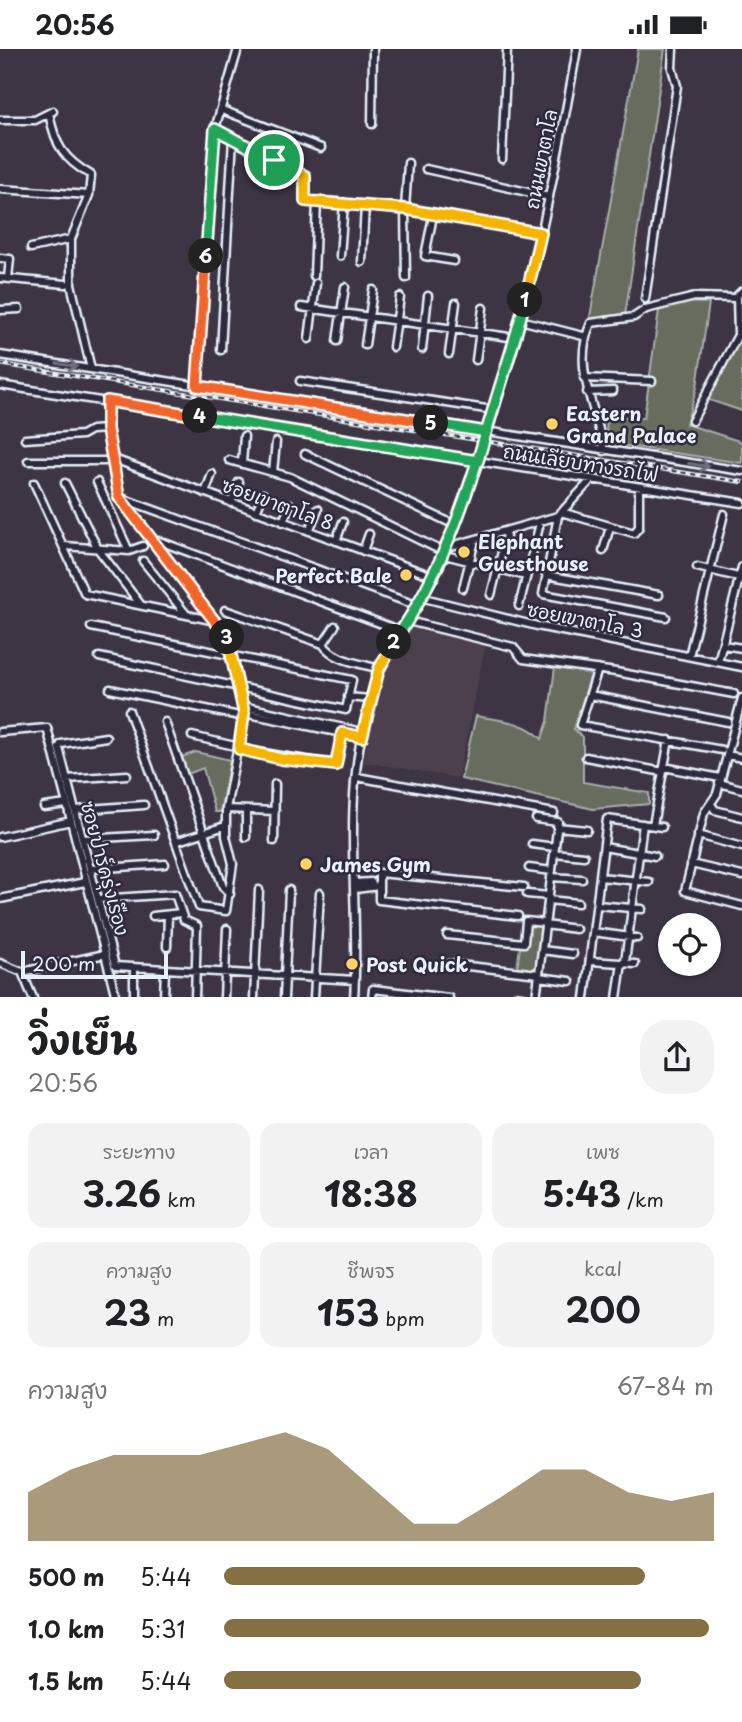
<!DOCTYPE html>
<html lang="th">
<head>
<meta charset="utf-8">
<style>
	body { margin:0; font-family:"Playpen Sans","Playpen Sans Thai",sans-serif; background:#f2f2f2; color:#202124; height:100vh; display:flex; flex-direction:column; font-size:26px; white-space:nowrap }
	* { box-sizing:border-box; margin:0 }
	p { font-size:23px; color:#757577 }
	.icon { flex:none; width:38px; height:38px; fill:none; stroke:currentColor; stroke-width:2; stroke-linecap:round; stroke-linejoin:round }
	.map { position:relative; height:948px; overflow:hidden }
	.drawer { display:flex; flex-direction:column; background:#fff; flex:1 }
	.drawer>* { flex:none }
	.tools { position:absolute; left:658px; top:864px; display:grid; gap:14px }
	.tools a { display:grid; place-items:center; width:63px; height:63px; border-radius:50%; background:#fff; box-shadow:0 2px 5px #0004; font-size:35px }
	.scale { position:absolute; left:21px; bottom:18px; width:147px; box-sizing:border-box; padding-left:7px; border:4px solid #e8f1f8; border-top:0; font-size:19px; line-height:24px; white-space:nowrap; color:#e8f1f8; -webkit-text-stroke:5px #2f2a3d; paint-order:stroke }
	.pin { position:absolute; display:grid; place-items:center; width:60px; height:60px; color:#fff; margin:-30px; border:4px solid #fff; border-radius:50%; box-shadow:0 2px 7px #0007 }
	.km { position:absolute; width:35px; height:35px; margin:-18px; border-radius:50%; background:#222; color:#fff; font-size:19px; line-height:35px; text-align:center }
	.round { display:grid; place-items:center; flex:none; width:74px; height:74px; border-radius:28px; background:#f2f2f2 }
	.summary { display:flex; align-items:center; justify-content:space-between; height:119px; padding:0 28px }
	h1 { font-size:38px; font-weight:700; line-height:52px }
	.metrics { display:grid; grid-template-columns:repeat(3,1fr); gap:10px; height:119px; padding:7px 28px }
	.metrics div { display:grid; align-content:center; border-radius:18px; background:#f2f2f2; text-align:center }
	.metrics b { font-size:35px; font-weight:700 }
	.metrics small { font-size:19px; font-weight:400 }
	.metrics p { font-size:19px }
	.chart { height:196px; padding:14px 28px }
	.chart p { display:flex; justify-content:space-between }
	.chart svg { width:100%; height:126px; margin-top:7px; fill:#847042; opacity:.7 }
	ul { padding:0 28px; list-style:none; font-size:23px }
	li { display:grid; grid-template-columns:112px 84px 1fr; align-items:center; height:52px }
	li i { height:18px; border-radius:9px; background:#847042 }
	.status { display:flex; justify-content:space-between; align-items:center; height:49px; padding:0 35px; background:#fff; direction:ltr }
	.status svg { height:19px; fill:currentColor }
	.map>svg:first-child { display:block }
	.built { fill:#4e414d }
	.green { fill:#676c5f; stroke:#a8aeac; stroke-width:2 }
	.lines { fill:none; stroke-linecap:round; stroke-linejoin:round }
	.minor-casing { stroke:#e8f1f8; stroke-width:11 }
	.minor { stroke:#2f2a3d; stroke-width:6 }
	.rail-casing { stroke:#e8f1f8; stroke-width:4.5 }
	.rail { stroke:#2f2a3d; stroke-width:2; stroke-dasharray:5; stroke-linecap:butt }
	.oneway { stroke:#70707e }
	.split-1-casing { stroke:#fff; stroke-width:14 }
	.split-2-casing { stroke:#fff; stroke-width:14 }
	.split-3-casing { stroke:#fff; stroke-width:14 }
	.split-4-casing { stroke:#fff; stroke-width:14 }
	.split-5-casing { stroke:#fff; stroke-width:14 }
	.split-6-casing { stroke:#fff; stroke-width:14 }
	.split-7-casing { stroke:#fff; stroke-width:14 }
	.split-1 { stroke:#f5b400; stroke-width:9 }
	.split-2 { stroke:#22a559; stroke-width:9 }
	.split-3 { stroke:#f5b400; stroke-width:9 }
	.split-4 { stroke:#f0652b; stroke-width:9 }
	.split-5 { stroke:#22a559; stroke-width:9 }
	.split-6 { stroke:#f0652b; stroke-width:9 }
	.split-7 { stroke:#22a559; stroke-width:9 }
	.poi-dot { fill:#ffd166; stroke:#2f2a3d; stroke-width:2.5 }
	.labels { text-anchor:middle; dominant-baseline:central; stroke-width:5; stroke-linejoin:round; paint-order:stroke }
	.street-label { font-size:19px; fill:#e8f1f8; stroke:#2f2a3d }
	.poi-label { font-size:19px; font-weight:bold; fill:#e8f1f8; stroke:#2f2a3d; text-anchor:start }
</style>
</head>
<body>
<div class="status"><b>20:56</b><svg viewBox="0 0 49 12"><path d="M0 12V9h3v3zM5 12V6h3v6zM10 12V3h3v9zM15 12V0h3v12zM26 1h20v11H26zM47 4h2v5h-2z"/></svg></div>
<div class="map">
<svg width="742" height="949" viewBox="0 0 742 949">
	<rect width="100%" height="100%" fill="#3d3444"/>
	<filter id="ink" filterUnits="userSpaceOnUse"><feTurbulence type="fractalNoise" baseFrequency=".0143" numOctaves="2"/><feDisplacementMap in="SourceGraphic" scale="14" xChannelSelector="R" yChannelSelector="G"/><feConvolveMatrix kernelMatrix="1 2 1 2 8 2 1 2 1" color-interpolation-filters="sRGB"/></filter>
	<g filter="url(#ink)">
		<path class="built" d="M410 575 486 594 458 729 364 713 374 652 384 621Z"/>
		<path class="green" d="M638 0H665L625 267 589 273Z
			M739 251 742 252V362L706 350 742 286Z
			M686 253 709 254 697 338 686 375 742 393V414L607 394 606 367 644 369 659 261Z
			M555 618 591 625 574 680 583 688V733L649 744V755L593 760 461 730 476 667C500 671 525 672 542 690L548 672Z
			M196 703 230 711 220 763H215L203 719 188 725 181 708Z
			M529 876 543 878 537 922 517 919 520 898H526Z"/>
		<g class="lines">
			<defs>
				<path id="minor" d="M222 61 321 99
					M0 71H35L53 62
					M372 75 373 0
					M215 80 305 127V152L405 160 541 184
					M502 110 507 0
					M426 120 549 148
					M0 140 89 146 91 126C63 110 55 96 49 64
					M89 146 71 190V235L91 320
					M433 167 425 207 454 212
					M31 199 71 190
					M340 207 344 154
					M0 209 10 210 8 229
					M362 213 365 156
					M314 227 317 152
					M0 229 66 235
					M406 229 405 160 408 114
					M645 250 677 37 672 19 673 0
					M301 258 516 289
					M0 261 19 260
					M520 271 583 287
					M309 290 316 234
					M337 292 345 238
					M365 296 373 241
					M393 298 400 248
					M422 300 428 247
					M221 301 233 89
					M449 305 456 254
					M0 306 742 422
					M476 311 483 259
					M584 329 652 332
					M300 332 493 361
					M0 336 742 454
					M197 337 215 80 238 0
					M587 343 613 342
					M107 352V380L119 448 228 589 244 664 226 760V787L233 815 226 862 199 858 129 662
					M692 372 738 286 737 248
					M25 390 82 386 91 381 107 380
					M604 402C597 360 571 318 591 274L634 268 646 260 695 248 735 249 742 242
					M305 405 455 476
					M111 409 435 528
					M229 411 290 428 446 504
					M28 412H112
					M242 415 244 387
					M273 423 276 393
					M97 433 129 502
					M34 434 85 545 216 572
					M65 434 98 500 141 556
					M205 444 212 425
					M121 449 418 557
					M231 454 239 433
					M256 463 263 445
					M561 463 634 484 639 478V438
					M558 467 543 545 666 568
					M283 473 290 455
					M309 482 318 460
					M159 492 401 582
					M336 492 343 473
					M65 497 129 502 143 497
					M448 498 558 467 592 430
					M363 502 369 485
					M603 502 610 478
					M445 506 526 527
					M143 512 186 565
					M697 518 742 529
					M546 526 659 546
					M463 539 474 495
					M491 546 506 487
					M424 549 537 577 742 618
					M519 557 539 478
					M225 561 323 595C334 612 360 614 379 620
					M408 572 513 598 523 610 616 623 734 645
					M91 578 352 631 346 661 99 608
					M323 595 335 577
					M723 596 742 599
					M689 607 724 465
					M718 613 742 518
					M598 620 580 676 722 701
					M110 640 244 668
					M590 646 728 673
					M348 648 370 650
					M742 649 717 745 704 764 685 842 742 857
					M243 657 362 683
					M244 664 362 688
					M165 673 223 838 230 845
					M0 683 47 679 67 755 44 758
					M192 687 239 698
					M106 688 61 695 59 699 115 917 355 931
					M239 700 336 716 342 684
					M727 706 742 709
					M586 708 663 723
					M664 718 720 729
					M357 728 554 764
					M67 730 127 726
					M719 734 742 740
					M711 755 715 761 742 768
					M226 760 275 762
					M75 761 144 756
					M536 770 558 773 536 949
					M71 772 105 905
					M653 776 669 691
					M557 778 587 781
					M698 786 742 798
					M0 788 71 772 67 755
					M246 788V761
					M83 790 154 786
					M178 792 225 777
					M274 792 275 735
					M532 795 555 798
					M604 798 655 807
					M554 804 584 807
					M691 815 742 827
					M529 819 552 822
					M90 820 165 815
					M551 828 582 830
					M600 828 649 833
					M354 834 371 833 373 837
					M355 840 379 837
					M527 845 549 847
					M0 850 85 833
					M98 850 175 845 184 871 197 877 195 949
					M548 851 578 854
					M597 856 642 860
					M153 867 181 864
					M518 867 379 851V824L524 838
					M545 876 576 880
					M593 883 637 889
					M447 886 524 894 526 872 545 874
					M167 898 168 866
					M542 901 573 905
					M590 912 635 915
					M625 913 643 775
					M0 914 22 923 33 949
					M450 915 539 925
					M22 923 105 905 116 949
					M539 928 570 932
					M515 947 527 949
					M134 949V918
					M164 949 165 920
					M224 949 227 880
					M254 949 259 841
					M284 949 289 841
					M314 949 320 844
					M354 949C360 860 343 767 363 680 368 660 372 638 380 619 399 575 433 541 449 495 474 422 500 348 520 274 543 184 561 92 577 0
					M372 949 373 940 449 949
					M585 949 607 770 662 778
					M617 949 622 914"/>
			</defs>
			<use href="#minor" class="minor-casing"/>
			<use href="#minor" class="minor"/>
			<defs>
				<path id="rail" d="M0 315 742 433"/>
			</defs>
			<use href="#rail" class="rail-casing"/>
			<use href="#rail" class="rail"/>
		</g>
		<defs><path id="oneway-shaft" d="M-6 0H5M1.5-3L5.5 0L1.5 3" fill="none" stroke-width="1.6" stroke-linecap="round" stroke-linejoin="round" transform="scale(1.75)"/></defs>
		<g class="oneway">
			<use href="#oneway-shaft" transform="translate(67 316) rotate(9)"/>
			<use href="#oneway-shaft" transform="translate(699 416) rotate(9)"/>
		</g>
	</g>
	<g class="lines" filter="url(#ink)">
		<defs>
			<path id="split-1" d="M274 111 305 127V152L405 160 541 184 525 251"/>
			<path id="split-2" d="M394 593C444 519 467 448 492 364 503 326 516 290 525 251"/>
			<path id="split-3" d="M227 588 244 664 239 700 281 710 336 716 342 684 362 688 379 620 394 593"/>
			<path id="split-4" d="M200 367 107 352V380L119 448 227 588"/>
			<path id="split-5" d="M200 367 478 412 486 383 431 374"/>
			<path id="split-6" d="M206 207 197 337 431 374"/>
			<path id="split-7" d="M206 207 215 80 274 111"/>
		</defs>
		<use href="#split-1" class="split-1-casing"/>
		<use href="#split-2" class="split-2-casing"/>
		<use href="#split-3" class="split-3-casing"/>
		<use href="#split-4" class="split-4-casing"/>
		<use href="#split-5" class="split-5-casing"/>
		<use href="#split-6" class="split-6-casing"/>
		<use href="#split-7" class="split-7-casing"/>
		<use href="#split-1" class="split-1"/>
		<use href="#split-2" class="split-2"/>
		<use href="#split-3" class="split-3"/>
		<use href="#split-4" class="split-4"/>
		<use href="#split-5" class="split-5"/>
		<use href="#split-6" class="split-6"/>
		<use href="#split-7" class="split-7"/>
	</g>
	<g class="poi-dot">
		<circle cx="552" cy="375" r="7"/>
		<circle cx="464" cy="503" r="7"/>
		<circle cx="406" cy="526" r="7"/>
		<circle cx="306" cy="815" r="7"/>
		<circle cx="352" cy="915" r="7"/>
	</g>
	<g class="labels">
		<g class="street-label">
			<text transform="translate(540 110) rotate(-79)">ถนนเขาตาโล</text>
			<text transform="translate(581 413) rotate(9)">ถนนเลียบทางรถไฟ</text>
			<text transform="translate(278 454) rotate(20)">ซอยเขาตาโล 8</text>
			<text transform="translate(585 570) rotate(11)">ซอยเขาตาโล 3</text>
			<text transform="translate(106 819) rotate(75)">ซอยปาร์ครุ่งเรือง</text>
		</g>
		<g class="poi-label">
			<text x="566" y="364">Eastern<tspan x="566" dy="22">Grand Palace</tspan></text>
			<text x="478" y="492">Elephant<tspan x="478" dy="22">Guesthouse</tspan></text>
			<text x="392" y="526" text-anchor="end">Perfect Bale</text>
			<text x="320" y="815">James Gym</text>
			<text x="366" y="915">Post Quick</text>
		</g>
	</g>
</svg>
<div class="tools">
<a><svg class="icon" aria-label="locate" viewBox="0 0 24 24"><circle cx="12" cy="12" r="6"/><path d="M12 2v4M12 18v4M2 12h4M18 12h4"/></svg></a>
</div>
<div class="scale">200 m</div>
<div class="pin" style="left:274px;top:111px;background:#1e9e55"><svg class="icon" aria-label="arrive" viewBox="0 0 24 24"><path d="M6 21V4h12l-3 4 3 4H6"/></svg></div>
<b class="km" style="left:525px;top:251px">1</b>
<b class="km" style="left:394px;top:593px">2</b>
<b class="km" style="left:227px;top:588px">3</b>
<b class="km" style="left:200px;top:367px">4</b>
<b class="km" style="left:431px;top:374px">5</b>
<b class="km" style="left:206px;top:207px">6</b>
</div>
<section class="drawer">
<div class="summary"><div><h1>วิ่งเย็น</h1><p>20:56</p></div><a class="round"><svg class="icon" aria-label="share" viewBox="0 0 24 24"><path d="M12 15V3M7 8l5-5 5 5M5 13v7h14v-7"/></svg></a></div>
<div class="metrics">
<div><p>ระยะทาง</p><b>3.26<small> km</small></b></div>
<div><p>เวลา</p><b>18:38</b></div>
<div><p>เพซ</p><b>5:43<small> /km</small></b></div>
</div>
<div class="metrics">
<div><p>ความสูง</p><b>23<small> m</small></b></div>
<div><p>ชีพจร</p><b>153<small> bpm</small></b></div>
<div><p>kcal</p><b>200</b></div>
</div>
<div class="chart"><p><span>ความสูง</span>67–84 m</p>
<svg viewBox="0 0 160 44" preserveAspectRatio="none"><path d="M0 44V27L10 19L20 14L30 14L40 14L50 10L60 6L70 12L80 25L90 38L100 38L110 29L120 19L130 19L140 27L150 30L160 27V44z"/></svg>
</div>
<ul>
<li><b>500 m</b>5:44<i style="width:86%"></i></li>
<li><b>1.0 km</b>5:31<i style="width:99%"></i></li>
<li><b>1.5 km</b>5:44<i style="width:85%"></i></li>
</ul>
</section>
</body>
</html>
